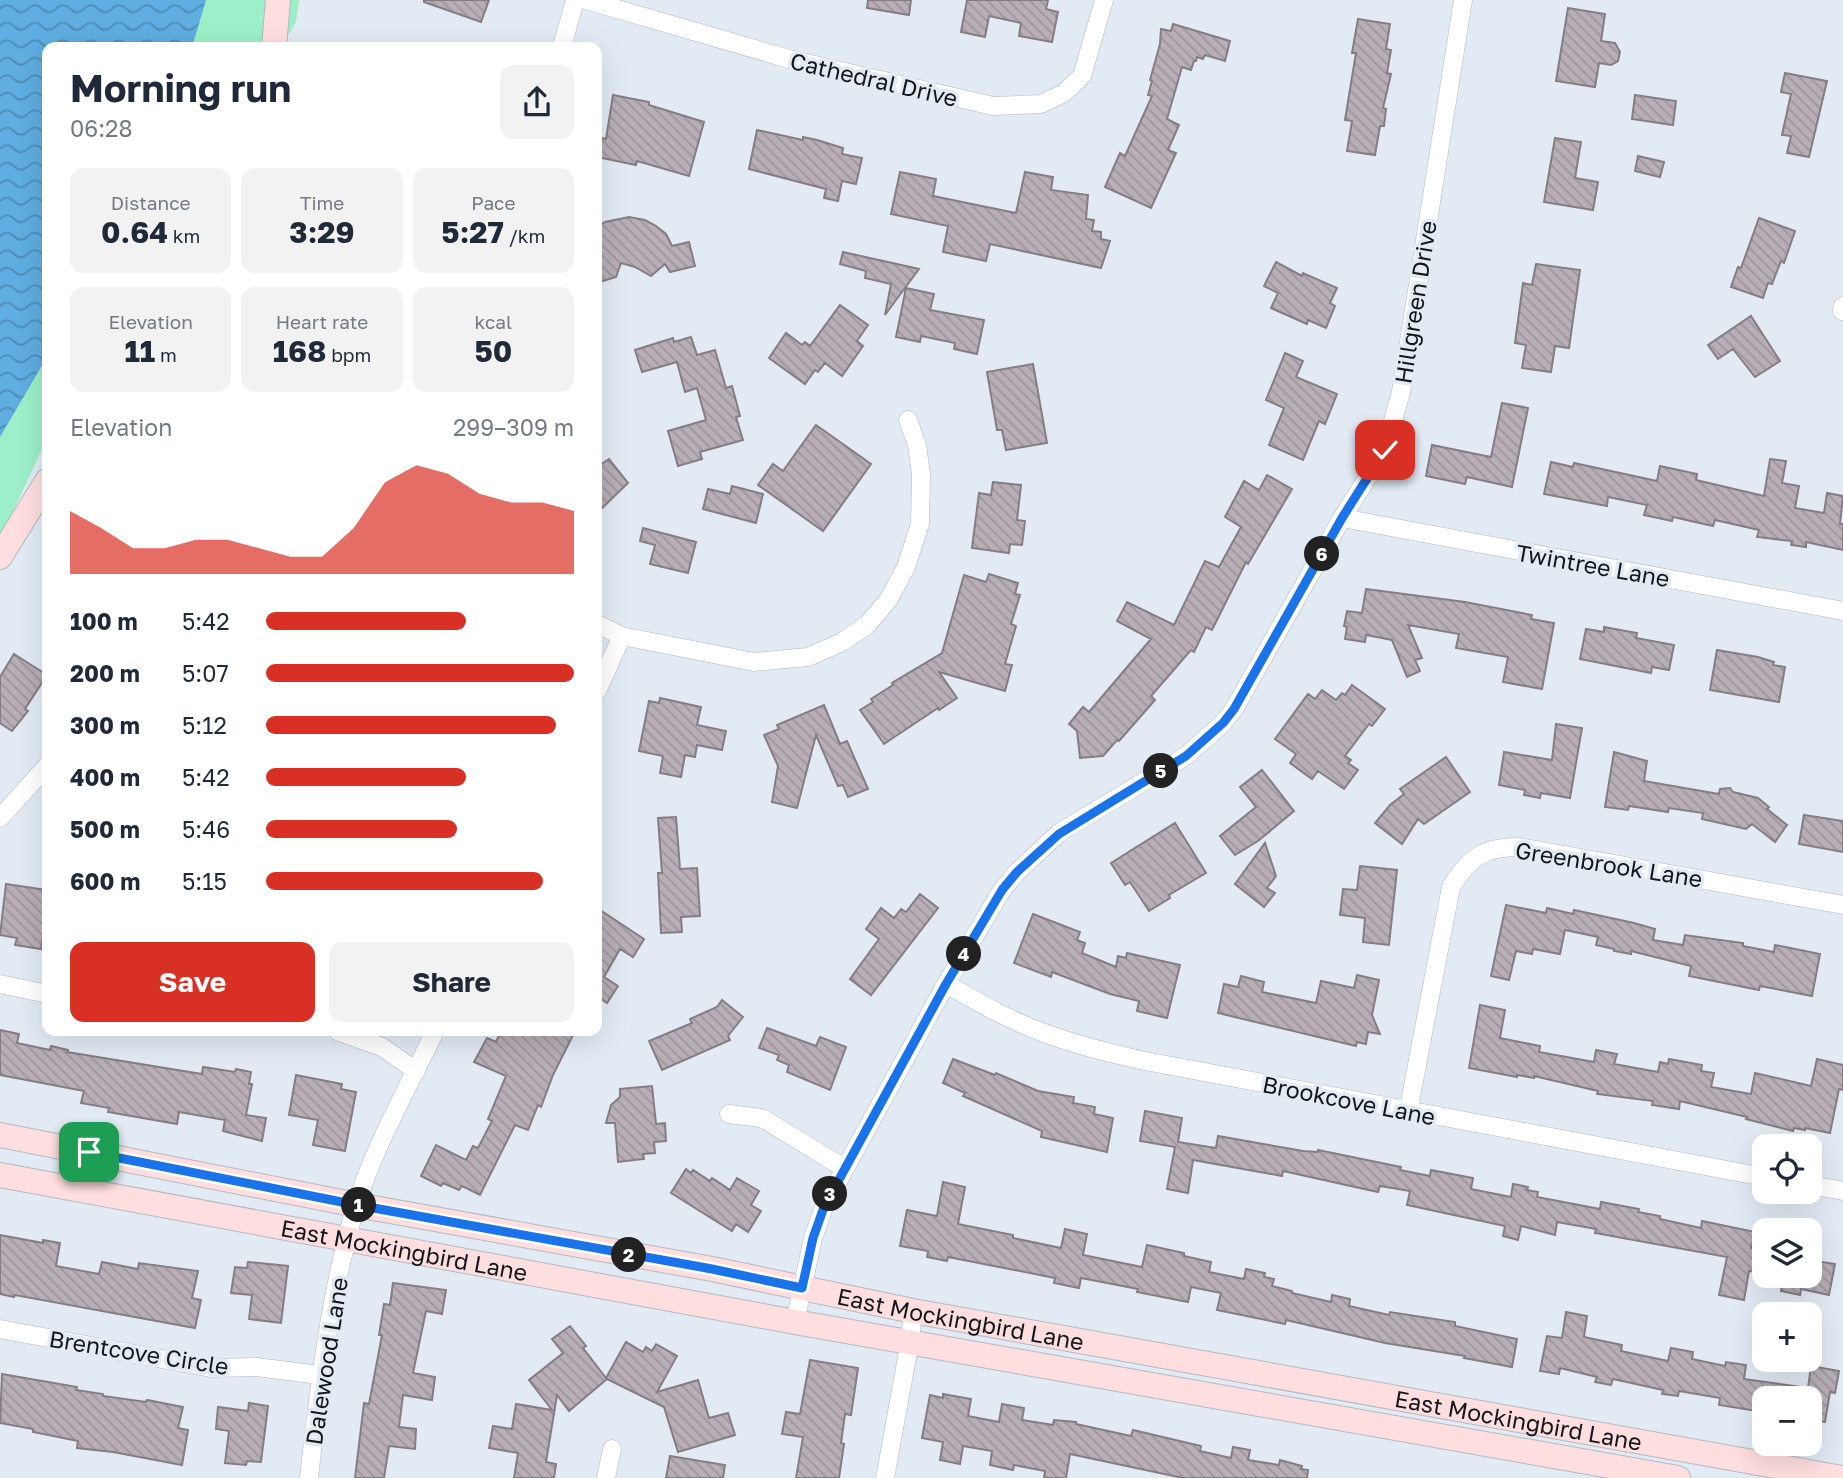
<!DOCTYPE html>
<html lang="en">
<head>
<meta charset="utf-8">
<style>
	body { margin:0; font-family:"Golos Text",sans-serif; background:#f2f2f3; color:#1f2937; height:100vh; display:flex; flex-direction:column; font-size:26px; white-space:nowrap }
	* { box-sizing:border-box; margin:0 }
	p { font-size:23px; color:#747a83 }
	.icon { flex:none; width:38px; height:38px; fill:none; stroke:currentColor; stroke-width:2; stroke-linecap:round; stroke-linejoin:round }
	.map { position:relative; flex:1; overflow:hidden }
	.panel { position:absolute; left:42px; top:42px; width:560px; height:994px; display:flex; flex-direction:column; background:#fff; border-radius:14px; box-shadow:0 7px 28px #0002 }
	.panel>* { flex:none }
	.controls { position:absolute; left:1752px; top:1134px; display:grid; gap:14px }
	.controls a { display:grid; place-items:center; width:70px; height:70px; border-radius:14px; background:#fff; box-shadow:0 7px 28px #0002; font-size:35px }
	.pin { position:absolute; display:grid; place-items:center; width:60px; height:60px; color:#fff; margin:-30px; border-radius:14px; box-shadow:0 4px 10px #0006 }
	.km { position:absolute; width:35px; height:35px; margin:-18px; border-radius:50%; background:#222; color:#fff; font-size:19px; line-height:35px; text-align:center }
	.round { display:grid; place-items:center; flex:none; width:74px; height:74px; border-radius:14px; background:#f2f2f3 }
	.headline { display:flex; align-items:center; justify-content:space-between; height:119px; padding:0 28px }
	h1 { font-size:38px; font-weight:700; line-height:52px }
	.metrics { display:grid; grid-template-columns:repeat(3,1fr); gap:10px; height:119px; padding:7px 28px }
	.metrics div { display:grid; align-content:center; border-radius:14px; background:#f2f2f3; text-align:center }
	.metrics b { font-size:30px; font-weight:700 }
	.metrics small { font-size:19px; font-weight:400 }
	.metrics p { font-size:19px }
	.chart { height:196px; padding:14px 28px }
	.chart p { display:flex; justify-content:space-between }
	.chart svg { width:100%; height:126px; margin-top:7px; fill:#d93025; opacity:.7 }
	.action { display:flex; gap:14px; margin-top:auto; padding:14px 28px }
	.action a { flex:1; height:80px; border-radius:14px; background:#d93025; color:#fff; font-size:28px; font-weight:700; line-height:80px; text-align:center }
	.action a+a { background:#f2f2f3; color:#1f2937 }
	ul { padding:0 28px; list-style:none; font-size:23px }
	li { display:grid; grid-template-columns:112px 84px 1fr; align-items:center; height:52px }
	li i { height:18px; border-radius:9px; background:#d93025 }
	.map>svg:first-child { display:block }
	.green { fill:#9cefc8 }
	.water { fill:url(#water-waves) }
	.building { fill:url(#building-back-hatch); stroke:#867d84; stroke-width:2 }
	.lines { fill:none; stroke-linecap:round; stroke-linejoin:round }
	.street-casing { stroke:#b1b9c2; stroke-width:19 }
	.secondary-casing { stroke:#b1b9c2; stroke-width:26 }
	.street { stroke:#fff; stroke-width:18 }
	.secondary { stroke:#fedede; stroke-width:24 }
	.route-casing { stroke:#fff; stroke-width:14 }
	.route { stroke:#1a73e8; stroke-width:9 }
	.labels { text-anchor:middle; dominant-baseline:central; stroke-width:7; stroke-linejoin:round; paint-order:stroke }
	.street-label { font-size:23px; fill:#14171a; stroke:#e2ebf4 }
</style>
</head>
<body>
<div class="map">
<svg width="1843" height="1478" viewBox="0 0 1843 1478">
	<defs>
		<pattern id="water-waves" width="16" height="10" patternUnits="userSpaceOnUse" patternTransform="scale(1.75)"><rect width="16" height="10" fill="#5fade1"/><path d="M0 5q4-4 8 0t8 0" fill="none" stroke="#4d8cb6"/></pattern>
		<pattern id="building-back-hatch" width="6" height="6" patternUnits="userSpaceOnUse" patternTransform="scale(1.75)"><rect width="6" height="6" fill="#b7aeb6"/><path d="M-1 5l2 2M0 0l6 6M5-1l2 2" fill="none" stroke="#9c959c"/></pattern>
	</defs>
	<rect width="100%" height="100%" fill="#e2ebf4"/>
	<path class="green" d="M0 0H299L296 22 281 47H47V438L0 540Z"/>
	<path class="water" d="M0 0H206L192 47H47V357L0 437Z"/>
	<path class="building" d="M424 0H489L481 22 424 2Z
		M868 0H911L909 15 867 8Z
		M967 0H1048L1046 9 1058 12 1052 42 1019 36 1021 23 989 16 985 37 961 32Z
		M1568 8 1605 14 1601 41 1615 43 1620 52 1618 61 1611 65 1599 63 1595 87 1556 81Z
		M1358 19 1390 24 1386 49 1391 50 1387 73 1391 74 1383 108 1386 109 1384 126H1380L1375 155 1347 151 1352 121 1345 120 1356 53H1352Z
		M1173 24 1230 41 1225 61 1205 55 1203 59 1197 57 1196 61H1194L1191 70 1182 67 1167 119 1179 125 1168 150 1176 153 1151 208 1105 187 1120 153 1125 156 1152 96 1148 95 1152 81 1150 80 1160 44 1161 29 1171 31Z
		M1785 73 1827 81 1809 157 1787 153 1791 136 1782 135 1791 94 1781 92Z
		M613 95 649 102V105L704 122 689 176 637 161 636 165 597 157 598 137 606 139Z
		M1635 95 1676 101 1673 125 1632 119Z
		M757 130 803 140V137L817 140 843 148 842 154 862 158 856 184 842 181 838 201 824 198 826 189 749 169Z
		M1555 138 1581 142 1575 178 1598 182 1593 210 1544 202Z
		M1638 156 1664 162 1660 177 1635 171Z
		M900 172 936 179 933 196 1016 213 1025 172 1053 177 1051 190 1088 195 1086 219 1094 220 1092 231 1101 232V239L1110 241 1101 268 990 244 986 261 943 252 948 226 891 214Z
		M629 217 645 220 656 226 666 234 672 246 689 242 695 266 670 272 665 264 651 276 635 267 621 263 616 277 597 283V227L605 222Z
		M1759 218 1795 231 1784 263 1781 261 1772 284 1768 283 1763 298 1731 287 1738 267 1741 268Z
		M843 252 919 269 885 315 891 284 865 278 866 271 840 264Z
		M1276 262 1302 276 1303 273 1337 288 1330 303 1335 306 1326 328 1308 320 1307 324 1271 308 1278 293 1264 286Z
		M1536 264 1580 270 1569 348 1555 346 1551 372 1522 368 1526 345 1515 343 1523 283 1532 285Z
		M906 288 934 294 930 310 984 320 977 354 954 349 955 343 921 336 920 342 896 337Z
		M840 305 868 325 857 341 863 346 842 376 825 363 818 372 815 370 805 384 769 358 786 333 802 345 805 342 810 346Z
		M1751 316 1780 361 1755 377 1733 349 1718 359 1708 345Z
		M691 337 697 355 715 350 726 388 732 386 740 416 736 417 743 440 700 452 702 459 678 466 668 431 706 420 697 388 685 392 677 362 642 372 635 350 673 338 674 342Z
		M1285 353 1303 361 1296 377 1337 394 1325 424 1319 421 1303 460 1269 445 1284 408 1266 400Z
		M1033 364 1047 443 1006 450 1002 430H997L987 372Z
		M1502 403 1528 408 1512 487 1467 477 1465 484 1426 476 1432 445 1491 457Z
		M816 425 871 464 823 531 758 485 773 464 783 471Z
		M609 459 628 483 597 513V467Z
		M1770 459 1786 461 1782 483 1799 486 1795 508 1824 513 1827 493 1843 496 1840 524H1843V550L1806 542V547L1791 545 1792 541 1757 537 1759 530 1715 520 1713 526 1673 517 1672 521 1644 515 1647 505 1608 497 1607 506 1544 494 1551 462 1573 467 1574 463 1657 481 1660 466 1697 474 1696 480 1764 496Z
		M1267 475 1292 489 1248 564 1246 562 1212 630 1206 627 1194 652 1191 650 1151 696 1155 700 1119 741 1117 740 1103 756 1080 758 1077 731 1069 724 1083 707 1089 712 1151 639 1117 621 1127 602 1174 625 1205 561 1219 567 1241 527 1225 517 1244 481 1259 490Z
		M993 482 1021 485 1017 520 1025 521 1022 545 1010 544 1009 553 972 548 979 493 991 495Z
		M732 486 763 494 756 523 703 509 708 489 730 494Z
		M643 528 696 542 688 573 650 564 655 545 640 541Z
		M989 574 1018 583 1015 594 1020 595 1011 624 1016 626 1005 664 1012 665 1005 691 939 672 957 698 939 710 938 708 884 744 860 710 873 702 871 699 893 685 892 683 942 653 964 575 986 582Z
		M1366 589 1465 602 1532 615 1531 619 1554 623 1542 689 1503 682 1508 657 1456 648 1459 634 1408 625 1422 658 1415 660 1420 671 1407 677 1392 640 1366 635 1365 642 1345 639 1347 627 1344 626 1347 611 1362 613Z
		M1604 627 1637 633 1636 638 1674 645 1669 670 1652 667 1651 673 1580 659 1586 629 1604 632Z
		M1717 650 1758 657 1774 662 1773 665 1785 667 1779 702 1710 690Z
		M14 654 47 675 25 709 28 711 12 731 0 723V677Z
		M1352 685 1385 709 1372 726 1369 724 1345 756 1351 760 1348 763 1358 770 1344 789 1318 771 1312 779 1290 763 1296 754 1275 739 1308 694 1315 699 1322 690 1336 700 1342 693 1345 695Z
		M660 698 701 707 697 725 726 731 722 750 697 745 695 757 685 755 681 777 660 773 663 756 639 751 649 701 659 703Z
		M824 705 840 744 847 741 868 789 848 797 843 785 838 786 816 735 797 808 772 802 778 766 764 735 779 729 777 725Z
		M1556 724 1582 728 1570 798 1541 793 1540 798 1524 795 1525 790 1499 785 1504 752 1552 760Z
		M1614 752 1647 761 1644 781 1719 794 1720 789 1730 788 1733 792 1758 798 1769 807 1767 809 1787 825 1775 842 1752 824 1746 829 1702 819 1703 813 1669 808 1668 812 1629 806 1628 810 1605 807Z
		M1446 757 1470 792 1424 824 1418 819 1402 844 1375 823 1390 805 1404 794 1400 789Z
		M1262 770 1294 811 1258 841 1235 855 1220 836 1256 807 1240 787Z
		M1804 815 1843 821V852L1799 844Z
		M676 817 680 869 697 868 700 916 681 917 682 932 661 933 658 873H662L658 818Z
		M1175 823 1206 873 1169 895 1170 898 1149 911 1130 882 1125 885 1111 863Z
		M1265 843 1276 876 1267 888 1275 893 1264 907 1235 884Z
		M1360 866 1397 870 1389 945 1363 942 1365 918 1340 915 1343 889 1357 890Z
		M6 884 47 890V910L41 949 15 945 17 938 0 935Z
		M920 894 938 908 871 995 850 979 879 939 866 929 881 908 894 918 901 909 906 912Z
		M1506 905 1546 913 1547 908 1573 914 1574 910 1634 923 1655 929 1653 940 1683 945 1685 935 1743 943V946L1774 952 1775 945 1820 954 1812 996 1760 986 1759 990 1689 976 1691 966 1631 951V954L1614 951V949L1596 945 1598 937 1565 930 1560 954 1533 949 1532 954 1516 951 1509 980 1491 976Z
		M597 908 644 939 633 957 620 949 604 977 618 986 607 1003 597 996Z
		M1033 914 1080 932 1077 940 1085 943 1082 953 1116 967 1118 956 1126 958 1127 953 1180 965 1167 1018 1137 1011 1139 1001 1110 994 1052 972 1051 977 1014 963Z
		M1357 975 1379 980 1372 1015 1380 1034 1368 1032 1366 1044 1357 1042 1356 1046 1218 1013 1224 984 1238 987 1241 976 1264 982 1262 992 1316 1003 1321 981 1354 988Z
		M722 1000 743 1017 728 1036 730 1040 662 1070 649 1041 692 1023 690 1019 717 1007Z
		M1480 1005 1505 1010 1500 1038 1540 1046 1539 1052 1594 1062 1596 1050 1617 1054 1614 1064 1658 1072 1660 1062 1668 1064 1669 1059 1702 1065 1701 1071 1714 1073 1711 1087 1751 1094 1755 1073 1811 1086 1817 1059 1843 1065V1090L1839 1089 1830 1133 1805 1128V1130L1794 1128 1793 1131 1746 1119 1747 1117 1680 1101 1679 1109 1652 1105 1653 1101 1597 1094 1598 1091 1534 1076V1078L1517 1075V1077L1469 1068Z
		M767 1028 816 1046 820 1037 846 1047 830 1090 787 1072 789 1065 777 1060 779 1055 759 1048Z
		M0 1030 19 1034 17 1043 50 1050 51 1046 68 1050 67 1052 202 1074 203 1067 235 1072 236 1069 251 1072 249 1084H252L246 1115 266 1118 262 1141 223 1131 225 1120 179 1112 177 1124 108 1112 109 1108 81 1103 84 1091 0 1075Z
		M501 1031H575L553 1075 541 1107 538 1105 528 1130 515 1125 480 1195 462 1186 459 1190 443 1183 441 1186 421 1176 436 1145 466 1160 473 1146 478 1148 492 1121 488 1119 506 1076 474 1062 487 1038 496 1042Z
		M953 1059 995 1075 996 1073 1038 1091 1074 1097 1073 1103 1095 1107 1094 1114 1113 1118 1107 1152 1041 1137 1042 1131 963 1096 965 1093 943 1083Z
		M296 1075 342 1084 341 1089 356 1092 345 1151 313 1145 318 1120 289 1115Z
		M652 1086 656 1124 665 1123 666 1141 654 1142 655 1153 643 1154 644 1159 618 1162 615 1123H606L611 1105 620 1097V1089Z
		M1145 1111 1182 1118 1178 1142 1216 1148 1218 1136 1303 1151 1318 1152V1150L1401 1167 1400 1170 1430 1176 1431 1170 1473 1178 1471 1189 1511 1197 1513 1184 1528 1187 1527 1190 1538 1192 1537 1197 1600 1209 1601 1202 1639 1209 1638 1212 1660 1216V1219L1701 1228 1702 1221 1755 1232 1751 1248 1760 1250 1756 1272 1749 1271 1744 1300 1719 1295 1727 1257 1595 1233 1596 1229 1557 1222 1555 1235 1521 1226 1518 1240 1503 1236 1505 1226 1407 1205 1410 1191 1380 1186 1378 1192 1283 1171 1282 1176 1193 1160 1188 1193 1167 1189 1175 1147 1140 1141Z
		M686 1169 691 1173 693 1170 710 1181 712 1178 730 1190 737 1178 759 1191 751 1205 761 1211 748 1232 736 1224 732 1231 671 1193Z
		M943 1182 965 1187 958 1224 1013 1235V1238L1061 1248 1065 1229 1087 1234 1083 1255 1142 1267 1147 1245 1184 1253V1256L1211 1262 1209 1272 1244 1279 1246 1269 1265 1273 1264 1277 1274 1279 1272 1286 1292 1291V1293L1331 1302 1332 1295 1350 1299 1349 1306 1389 1315 1390 1312 1455 1322V1326L1517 1339 1512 1367 1464 1358 1465 1356 1385 1343 1286 1320 1285 1324 1217 1310 1221 1293 1191 1287 1188 1302 1137 1292 1138 1289 1081 1278 1079 1288 1054 1283 1055 1278 948 1257 947 1261 927 1257 928 1251 900 1246 907 1210 937 1216Z
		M0 1235 43 1243V1240L60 1243 56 1266 99 1274 102 1262 138 1269 139 1263 198 1271 192 1298 201 1300 195 1328 15 1295 14 1297 0 1294Z
		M1810 1260 1835 1264 1829 1295 1801 1289 1800 1295 1781 1291 1782 1285 1769 1283 1770 1276H1810Z
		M248 1262 288 1266 281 1323 249 1319 252 1295 231 1293 235 1267 247 1268Z
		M393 1283 446 1290 442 1314 426 1311 413 1373 435 1377 432 1400 403 1395 399 1427 416 1429 415 1449 389 1446 384 1478H355L364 1403 369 1404 382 1335H379L384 1304 390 1305Z
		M1566 1312 1587 1316 1584 1337 1622 1345 1621 1351 1668 1361 1671 1348 1693 1352 1692 1359 1725 1366 1726 1362 1746 1365 1744 1379 1808 1388 1811 1366 1839 1371 1835 1393 1830 1392 1825 1422 1810 1420V1398H1764V1412L1719 1405 1720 1398 1679 1391 1678 1396 1662 1394 1663 1390 1613 1379 1611 1385 1595 1382 1597 1377 1560 1368 1559 1374 1540 1371 1547 1336 1562 1338Z
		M570 1326 586 1346 583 1348 606 1378 626 1342 643 1352 646 1347 652 1351 656 1344 677 1356 657 1392 698 1380 709 1418 728 1413 735 1435 678 1452 664 1407 607 1379 569 1411 557 1395 546 1462 556 1464 554 1478H514L518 1453 489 1448 493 1426 512 1429 516 1404 552 1410 529 1380 563 1353 552 1339Z
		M810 1360 858 1368 851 1415 845 1414 841 1443 844 1444 839 1478H796L803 1437 782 1434 786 1412 800 1414Z
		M2 1374 77 1387 76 1390 103 1394V1396L146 1402 147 1400 183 1407 178 1428 188 1430 182 1465 113 1452 77 1448 78 1441 33 1432V1429L0 1423Z
		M943 1394 971 1399 968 1416 999 1422 1002 1404 1024 1408 1022 1420 1053 1425 1054 1420 1076 1422V1424L1131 1436 1133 1430 1201 1446 1200 1451 1231 1458 1233 1447 1250 1450 1248 1460 1279 1465 1280 1460 1302 1466 1301 1469 1308 1470 1307 1478H1183L1070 1454 1066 1478H1044L1045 1471 1014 1465 1013 1470 990 1465 992 1451 963 1446 960 1464 940 1460 943 1442 922 1438 930 1395 943 1398Z
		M249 1403 268 1406 261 1462 247 1461 246 1465 225 1463 229 1431 216 1429 218 1407 248 1411Z
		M670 1456 725 1465 723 1478H666Z"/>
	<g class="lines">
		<defs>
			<path id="street" d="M586 0 789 59 993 106 1041 104 1064 93 1082 76 1104 0
				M562 47 575 0
				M1842 311 1843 306
				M1342 518 1843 611
				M597 624 622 636 754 662 808 657 842 642 867 625 889 599 906 567 920 524 921 474 917 445 908 420
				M597 691 622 636
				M0 818 47 766
				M0 984 47 994
				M946 984C976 1001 1007 1019 1039 1031 1072 1044 1107 1052 1140 1060L1764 1177
				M337 1031 382 1047 416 1071
				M1408 1112 1451 887C1470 857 1483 847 1519 847L1843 905
				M729 1114 762 1118 844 1168
				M1810 1185 1843 1191
				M795 1322 813 1238 824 1207 946 984 1002 890 1017 872 1059 833 1186 756 1223 723 1234 709 1342 518 1385 450 1401 392 1463 0
				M0 1329 211 1368 256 1367 320 1375
				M309 1478C319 1386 330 1294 356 1205 375 1145 408 1088 435 1031
				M606 1478 612 1449
				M885 1478 910 1341 913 1311"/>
			<g id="secondary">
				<path d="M274 47 278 0"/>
				<path d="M0 557 47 481"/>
				<path id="s1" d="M0 1135 357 1205 712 1269 913 1311 1842 1478"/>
				<path id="s2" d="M0 1175 795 1322 1678 1478"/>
			</g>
		</defs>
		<use href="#street" class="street-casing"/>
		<use href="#secondary" class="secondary-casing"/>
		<use href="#street" class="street"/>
		<use href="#secondary" class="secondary"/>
	</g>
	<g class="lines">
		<defs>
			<path id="route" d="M89 1152 357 1205 712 1269 802 1288 813 1238 824 1207 946 984 1002 890 1017 872 1059 834 1186 756 1223 723 1234 709 1342 518 1385 450"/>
		</defs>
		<use href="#route" class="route-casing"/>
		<use href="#route" class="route"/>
	</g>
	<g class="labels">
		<g class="street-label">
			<text transform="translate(874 79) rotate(13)">Cathedral Drive</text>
			<text transform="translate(1415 302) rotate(-81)">Hillgreen Drive</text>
			<text transform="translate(1593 565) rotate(10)">Twintree Lane</text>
			<text transform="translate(1609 864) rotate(9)">Greenbrook Lane</text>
			<text transform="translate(1349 1100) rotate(11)">Brookcove Lane</text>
			<text stroke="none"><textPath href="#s2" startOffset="411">East Mockingbird Lane</textPath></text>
			<text stroke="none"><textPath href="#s1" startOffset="978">East Mockingbird Lane</textPath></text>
			<text transform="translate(139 1352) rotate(9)">Brentcove Circle</text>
			<text transform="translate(326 1361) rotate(-81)">Dalewood Lane</text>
			<text stroke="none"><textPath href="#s1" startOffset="1545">East Mockingbird Lane</textPath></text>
		</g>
	</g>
</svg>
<div class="controls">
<a><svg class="icon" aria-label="locate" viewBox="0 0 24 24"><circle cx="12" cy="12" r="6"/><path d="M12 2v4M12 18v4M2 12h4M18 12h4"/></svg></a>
<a><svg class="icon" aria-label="layers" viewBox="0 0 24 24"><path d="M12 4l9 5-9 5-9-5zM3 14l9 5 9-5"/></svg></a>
<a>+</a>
<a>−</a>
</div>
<div class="pin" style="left:89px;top:1152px;background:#1e9e55"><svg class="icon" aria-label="arrive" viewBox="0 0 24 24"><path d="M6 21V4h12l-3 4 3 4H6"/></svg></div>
<div class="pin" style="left:1385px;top:450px;background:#d93025"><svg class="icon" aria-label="check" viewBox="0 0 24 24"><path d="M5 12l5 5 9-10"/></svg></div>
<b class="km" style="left:359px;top:1205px">1</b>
<b class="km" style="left:629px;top:1255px">2</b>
<b class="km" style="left:830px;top:1194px">3</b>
<b class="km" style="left:964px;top:954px">4</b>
<b class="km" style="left:1161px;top:771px">5</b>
<b class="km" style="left:1322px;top:554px">6</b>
<section class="panel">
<div class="headline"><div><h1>Morning run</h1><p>06:28</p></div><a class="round"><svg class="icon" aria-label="share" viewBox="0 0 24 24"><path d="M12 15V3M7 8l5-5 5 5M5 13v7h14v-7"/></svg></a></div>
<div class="metrics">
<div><p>Distance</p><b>0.64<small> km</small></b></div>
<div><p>Time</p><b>3:29</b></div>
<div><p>Pace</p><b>5:27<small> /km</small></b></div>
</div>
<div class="metrics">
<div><p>Elevation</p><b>11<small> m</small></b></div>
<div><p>Heart rate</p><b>168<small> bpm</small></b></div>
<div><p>kcal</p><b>50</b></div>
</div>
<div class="chart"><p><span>Elevation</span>299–309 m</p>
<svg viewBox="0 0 160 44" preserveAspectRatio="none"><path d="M0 44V22L10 28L20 35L30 35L40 32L50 32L60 35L70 38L80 38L90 28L100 12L110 6L120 9L130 16L140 19L150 19L160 22V44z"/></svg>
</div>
<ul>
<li><b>100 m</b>5:42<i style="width:65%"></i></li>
<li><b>200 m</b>5:07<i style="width:100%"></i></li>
<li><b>300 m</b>5:12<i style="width:94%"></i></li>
<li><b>400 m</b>5:42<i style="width:65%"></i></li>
<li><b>500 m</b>5:46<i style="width:62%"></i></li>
<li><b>600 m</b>5:15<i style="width:90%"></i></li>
</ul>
<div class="action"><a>Save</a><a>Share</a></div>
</section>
</div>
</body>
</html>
